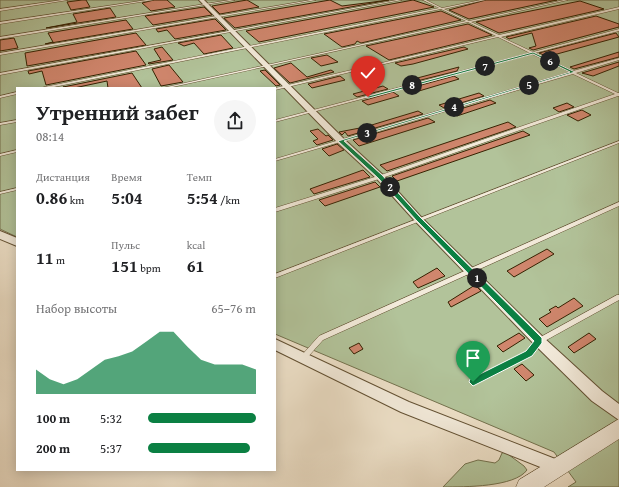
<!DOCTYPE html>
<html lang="ru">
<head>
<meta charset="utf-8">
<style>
	body { margin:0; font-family:"Gentium Book Plus",serif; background:#f6f6f6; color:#202124; height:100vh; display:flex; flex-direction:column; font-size:15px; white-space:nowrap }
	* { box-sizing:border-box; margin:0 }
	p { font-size:13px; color:#757577 }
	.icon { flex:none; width:22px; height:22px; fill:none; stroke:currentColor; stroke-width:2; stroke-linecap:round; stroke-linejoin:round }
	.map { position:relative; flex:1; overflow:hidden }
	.details { position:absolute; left:16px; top:87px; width:260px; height:384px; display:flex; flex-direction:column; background:#fff; border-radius:0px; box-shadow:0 2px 10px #0003 }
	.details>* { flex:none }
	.pin { position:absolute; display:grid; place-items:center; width:34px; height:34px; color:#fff; margin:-41px -17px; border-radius:50% 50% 50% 0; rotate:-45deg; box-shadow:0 0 4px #0007 }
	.pin .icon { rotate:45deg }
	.km { position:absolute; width:20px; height:20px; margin:-10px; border-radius:50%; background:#222; color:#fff; font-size:11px; line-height:20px; text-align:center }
	.round { display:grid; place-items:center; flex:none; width:42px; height:42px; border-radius:21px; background:#f6f6f6 }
	.headline { display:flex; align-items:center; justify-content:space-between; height:68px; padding:0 20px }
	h1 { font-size:22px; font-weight:800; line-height:30px }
	.figures { display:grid; grid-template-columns:repeat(3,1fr); gap:6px; height:68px; padding:4px 20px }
	.figures div { display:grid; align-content:center }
	.figures b { font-size:17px; font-weight:800 }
	.figures small { font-size:11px; font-weight:400 }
	.figures p { font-size:11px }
	.chart { height:112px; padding:8px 20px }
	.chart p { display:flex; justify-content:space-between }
	.chart svg { width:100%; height:72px; margin-top:4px; fill:#0b8043; opacity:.7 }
	ul { padding:0 20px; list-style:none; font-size:13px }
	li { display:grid; grid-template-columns:64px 48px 1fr; align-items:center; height:30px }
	li i { height:10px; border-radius:5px; background:#0b8043 }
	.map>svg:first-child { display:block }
	.green { fill:#b2c39a; stroke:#74724e }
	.building { fill:#d0866d; stroke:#352101 }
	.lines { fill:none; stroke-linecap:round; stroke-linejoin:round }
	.service-casing { stroke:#635133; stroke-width:1 }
	.minor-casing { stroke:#635133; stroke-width:2 }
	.tertiary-casing { stroke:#635133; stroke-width:1 }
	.service { fill:#f3ebdb; fill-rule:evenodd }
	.minor { fill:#f3ebdb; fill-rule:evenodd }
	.tertiary { fill:#f3ebdb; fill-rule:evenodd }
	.route { fill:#0b8043; stroke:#fff }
</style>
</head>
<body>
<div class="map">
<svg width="619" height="487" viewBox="0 0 619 487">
	<rect width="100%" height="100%" fill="#ede0c8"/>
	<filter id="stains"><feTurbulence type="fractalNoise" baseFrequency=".005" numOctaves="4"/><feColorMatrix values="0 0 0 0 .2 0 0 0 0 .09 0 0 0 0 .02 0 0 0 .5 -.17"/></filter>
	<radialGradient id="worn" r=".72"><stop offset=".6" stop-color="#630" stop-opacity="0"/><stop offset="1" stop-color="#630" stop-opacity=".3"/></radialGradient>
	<path class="green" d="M0 0H619V487H568L576 482 554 452 275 334V88H17V237L0 229Z
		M505 452 524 466 527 470C515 487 465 487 443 487L465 464 478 460 495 463 499 460 502 453Z"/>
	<path class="building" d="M82 0H86L90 7 71 10 67 2Z
		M154 0H167L175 7 151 11 142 3Z
		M247 0 259 7 220 14 212 6Z
		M330 0 342 6 389 0 235 28 224 18Z
		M413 0 434 7 259 42 246 31Z
		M486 0H557L469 19 449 10Z
		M580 1 604 9 499 33 476 22Z
		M204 7 212 15 153 25 145 16Z
		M110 8 116 17 46 28 77 22 73 14Z
		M441 11 461 20 361 43 357 41 355 44 342 47 324 34Z
		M596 16 619 24V27L533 50 529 48 536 46 532 33 509 39 506 37Z
		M215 19 226 30 175 39 167 30 158 32 156 29Z
		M126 20 133 29 45 44 53 42 48 33Z
		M468 24 492 35 389 60 366 46Z
		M136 33 146 45 27 66 25 53Z
		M616 33 619 37 557 54 546 56 539 53Z
		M221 35 233 48 204 54 194 43 184 46 178 43Z
		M14 38 18 48 0 51V40Z
		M162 47 173 60 149 64 148 63 161 60 154 49Z
		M464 47 468 49 413 64 401 66 395 63Z
		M136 51 146 65 46 85 42 71 29 74 28 71Z
		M619 52V57L574 69 570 67Z
		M327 55 338 62 321 66 311 58Z
		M619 62V66L593 76 582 73Z
		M291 63 307 77 331 70 334 72 290 83 274 68Z
		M169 65 183 82 161 86 152 69Z
		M459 67 457 71 409 83 406 81Z
		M265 70 280 85 276 86 260 71Z
		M132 73 142 88H108L107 81 74 88 63 87Z
		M340 76 345 80 312 88 308 84Z
		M454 76 459 79 419 91 414 87Z
		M383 86 388 89 357 97 353 94Z
		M393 92 399 96 368 105 362 101Z
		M479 93 484 96 444 108 439 105Z
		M490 100 496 103 457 116 450 112Z
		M567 103 574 107 559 112 553 108Z
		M582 110 591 115 578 121 567 115Z
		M418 111 423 114 348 136 345 132 342 135 339 132 365 127Z
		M428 118 435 122 359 146 353 140Z
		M508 122 516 127 387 171 380 165Z
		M318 129 326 136 328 135 333 140 317 145 313 141 318 139 310 131Z
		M523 131 530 135 397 181 392 176Z
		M337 144 344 150 329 156 322 149Z
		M363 170 370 177 314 194 310 189Z
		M375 182 380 187 325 206 319 200Z
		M547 249 554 254 514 277 507 271Z
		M437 268 445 276 418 288 413 282Z
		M475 285 481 291 451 307 448 302Z
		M574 298 583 306 547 327 539 319 551 312 549 310 556 306 558 308Z
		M519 333 525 338 503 352 497 346Z
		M589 333 596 339 574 353 568 347Z
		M359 343 363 349 354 354 349 348Z
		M522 364 534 375 526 381 514 369Z"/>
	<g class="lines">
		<defs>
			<path id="service" d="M62 0H68L0 11V9Z
				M147 0H153L0 24V22Z
				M230 0H235L0 39V37Z
				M311 0H316L0 55V53Z
				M397 0H402L0 75V73Z
				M423 0H426L442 8 481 0H485L444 9 469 21 564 0H568L471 22 499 35 619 7V9L501 37 533 52 619 29V31L535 53 573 71 619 58V60L576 73 618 93H619V96H618L382 178 275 212V208L378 176 615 94 573 74 275 161V159L570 72 532 54 275 122V120L530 53 498 37 275 90V88L496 36 468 22 168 88H162L466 21 441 9 49 88H42L44 87 439 8Z
				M17 92V94L0 98V96Z
				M17 120V122L0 125V123Z
				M619 141V143L275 278V274Z
				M17 150V152L0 156V154Z
				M17 188V190L0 194V192Z
				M619 202V206L323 340 306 359 304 360 302 359 301 357 302 355 319 336Z
				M617 295H619V300L541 343 531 355 475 384 473 385 471 384 470 382 471 380 527 351 537 339Z"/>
			<path id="minor" d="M199 0H204L344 139 383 175 421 217 543 337 602 391 619 404V420L592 401 535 345 415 221 377 179 338 143Z
				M0 231 17 238V246L0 239Z
				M275 339 409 402 563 462 565 467 563 472 558 474 401 412 275 350Z"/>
			<path id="tertiary" d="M619 419V439L544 487H516L519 480Z"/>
		</defs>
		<use href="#service" class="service-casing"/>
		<use href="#minor" class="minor-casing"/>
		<use href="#tertiary" class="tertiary-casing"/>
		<use href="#service" class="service"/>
		<use href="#minor" class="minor"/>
		<use href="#tertiary" class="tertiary"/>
	</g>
	<path class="route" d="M533 52 575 72 344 141 382 175 420 217 542 338V343L532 356 473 386 469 382 470 379 526 351 534 341 416 220 378 178 338 141 570 72 533 54 369 98 365 97Z"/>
	<rect width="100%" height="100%" filter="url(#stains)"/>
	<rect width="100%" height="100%" fill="url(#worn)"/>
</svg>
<div class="pin" style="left:473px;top:382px;background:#1e9e55"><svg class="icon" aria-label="arrive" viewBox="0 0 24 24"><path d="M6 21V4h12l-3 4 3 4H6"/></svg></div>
<div class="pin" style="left:368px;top:97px;background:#d93025"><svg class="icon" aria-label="check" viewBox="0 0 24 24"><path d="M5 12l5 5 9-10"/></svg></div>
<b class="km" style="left:477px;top:278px">1</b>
<b class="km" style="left:390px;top:187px">2</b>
<b class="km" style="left:367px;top:133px">3</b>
<b class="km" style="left:454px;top:107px">4</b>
<b class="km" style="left:529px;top:85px">5</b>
<b class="km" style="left:550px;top:61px">6</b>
<b class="km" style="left:485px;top:66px">7</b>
<b class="km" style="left:412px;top:85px">8</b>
<section class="details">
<div class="headline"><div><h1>Утренний забег</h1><p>08:14</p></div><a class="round"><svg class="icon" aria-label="share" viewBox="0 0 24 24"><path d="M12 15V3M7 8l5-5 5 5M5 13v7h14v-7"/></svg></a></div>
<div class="figures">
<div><p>Дистанция</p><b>0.86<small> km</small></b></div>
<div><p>Время</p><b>5:04</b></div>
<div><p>Темп</p><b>5:54<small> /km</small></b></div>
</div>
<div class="figures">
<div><b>11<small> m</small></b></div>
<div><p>Пульс</p><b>151<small> bpm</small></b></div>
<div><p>kcal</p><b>61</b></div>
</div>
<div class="chart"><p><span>Набор высоты</span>65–76 m</p>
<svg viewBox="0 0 160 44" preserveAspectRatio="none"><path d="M0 44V29L10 35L20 38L30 35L40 29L50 23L60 21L70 18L80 12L90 6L100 6L110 15L120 23L130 26L140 26L150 26L160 29V44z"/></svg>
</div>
<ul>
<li><b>100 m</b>5:32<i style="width:100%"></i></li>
<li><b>200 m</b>5:37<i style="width:94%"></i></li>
</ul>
</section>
</div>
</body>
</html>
